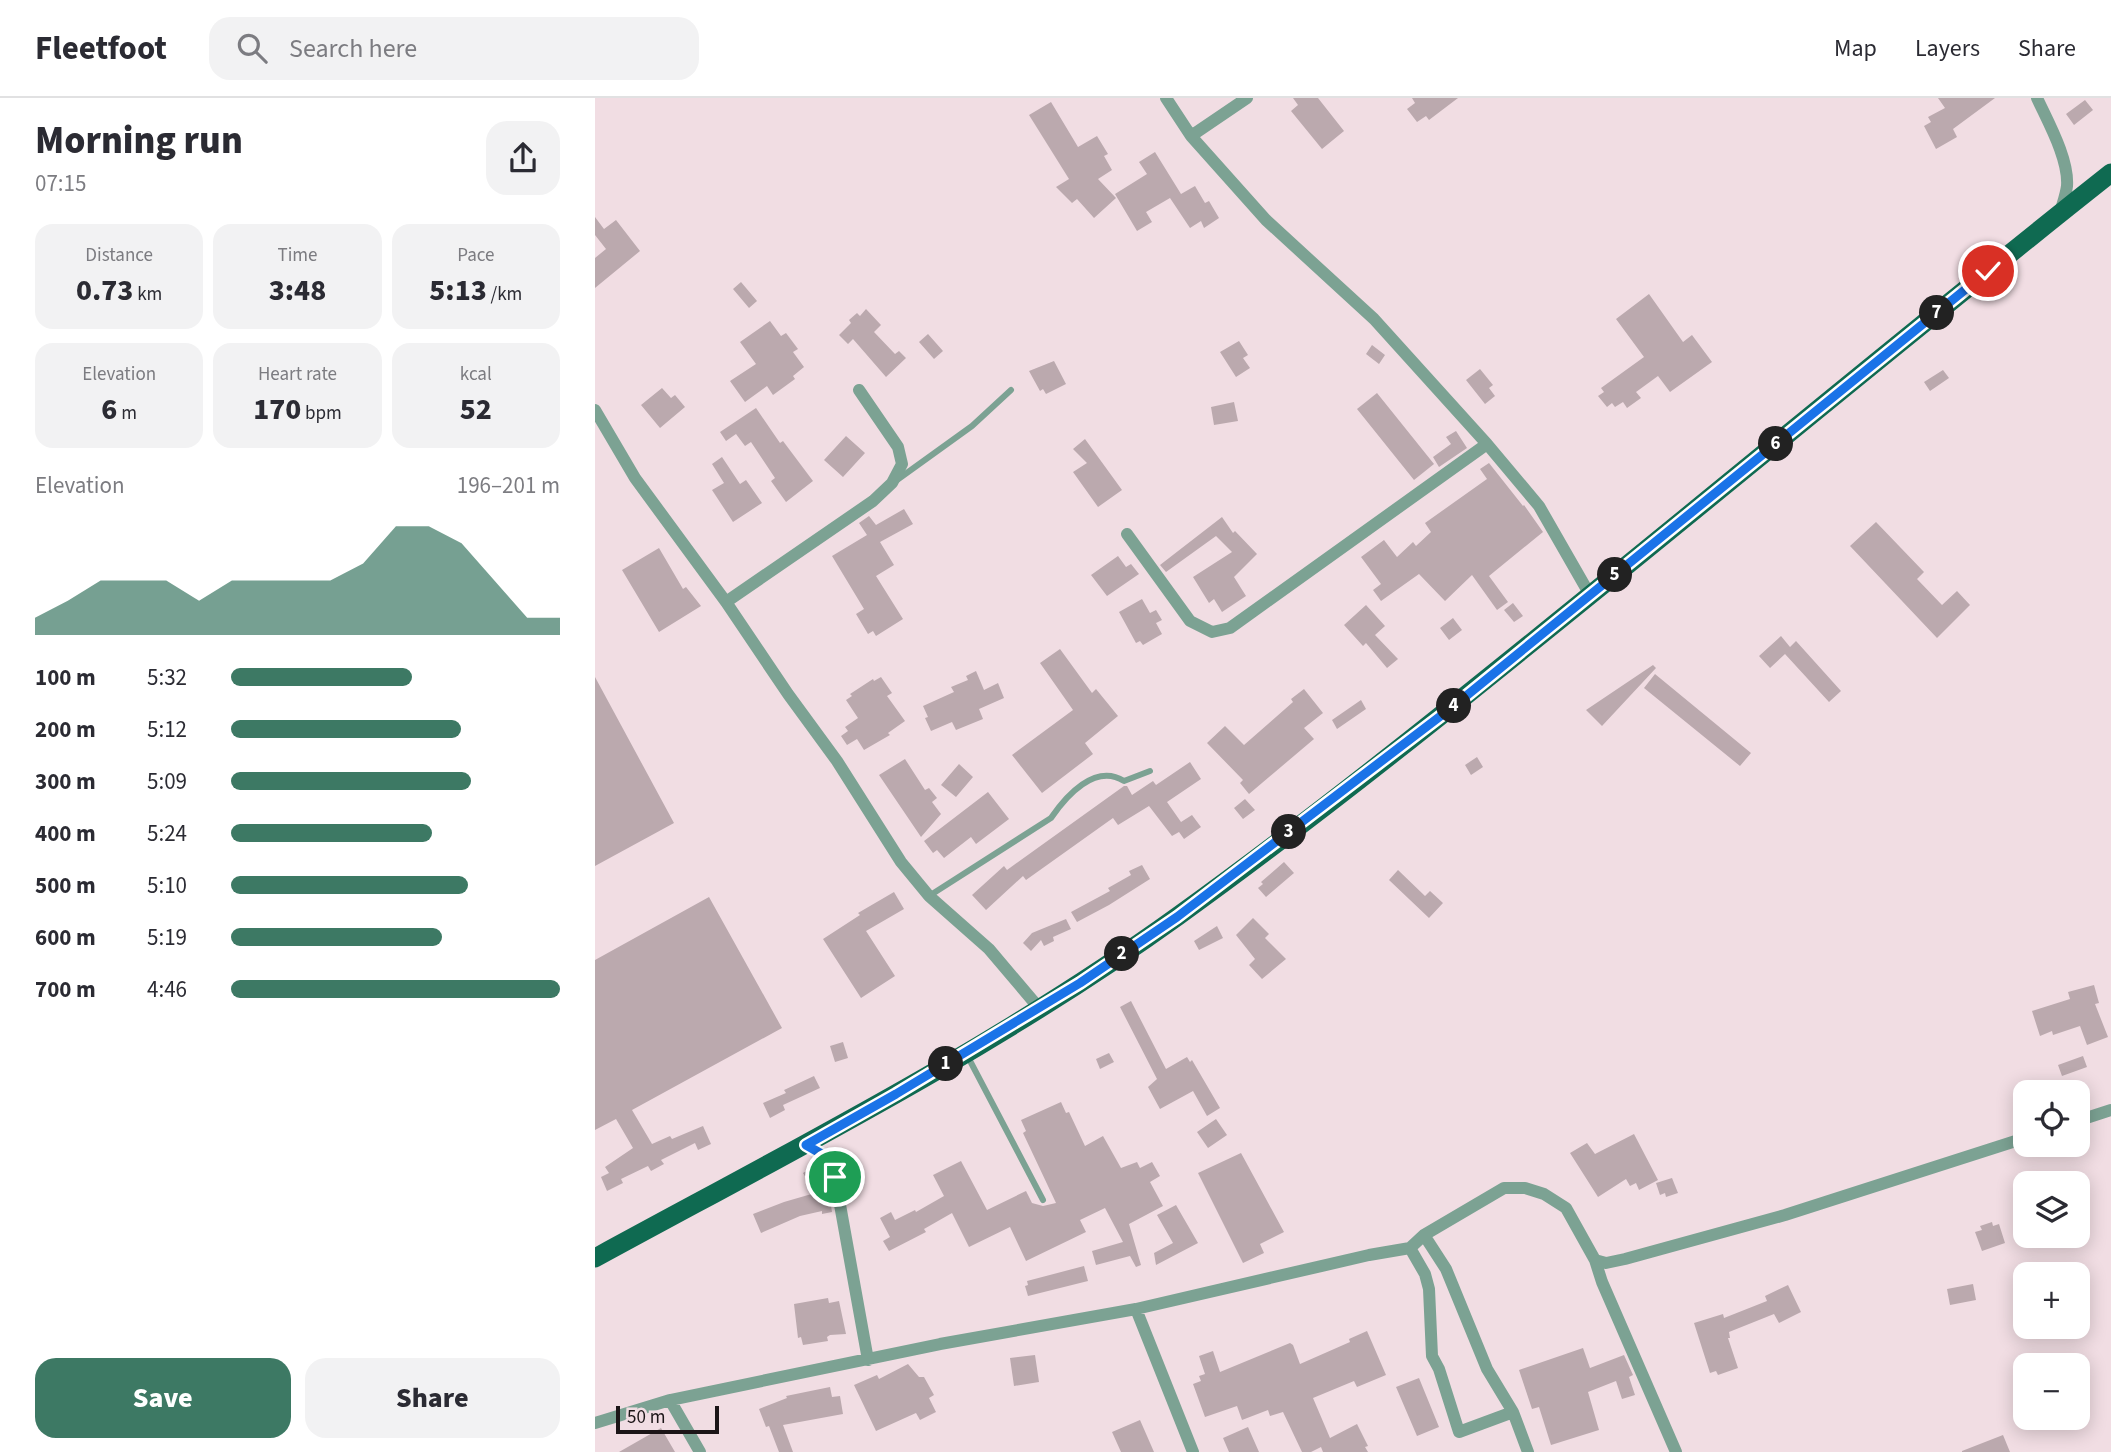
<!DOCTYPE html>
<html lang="en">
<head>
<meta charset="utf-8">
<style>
	body { margin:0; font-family:"Source Sans 3",sans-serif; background:#f2f2f3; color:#2b2b33; height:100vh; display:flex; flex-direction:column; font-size:26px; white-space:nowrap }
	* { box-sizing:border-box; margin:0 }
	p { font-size:23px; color:#7c7c81 }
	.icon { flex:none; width:38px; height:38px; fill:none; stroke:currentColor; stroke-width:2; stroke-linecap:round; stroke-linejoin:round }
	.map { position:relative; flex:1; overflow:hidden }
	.side { display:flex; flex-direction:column; background:#fff; width:595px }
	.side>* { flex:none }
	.controls { position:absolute; left:1418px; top:982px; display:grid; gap:14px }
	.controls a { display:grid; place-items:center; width:77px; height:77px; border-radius:14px; background:#fff; box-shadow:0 4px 18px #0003; font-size:35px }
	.scale { position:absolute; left:21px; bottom:18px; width:103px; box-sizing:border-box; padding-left:7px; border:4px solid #1c1517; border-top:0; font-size:19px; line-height:24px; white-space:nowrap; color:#1c1517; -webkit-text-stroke:5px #f1dde3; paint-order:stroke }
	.pin { position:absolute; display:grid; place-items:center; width:60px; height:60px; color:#fff; margin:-30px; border:4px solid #fff; border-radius:50%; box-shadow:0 2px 7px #0007 }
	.km { position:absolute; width:35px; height:35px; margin:-18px; border-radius:50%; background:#222; color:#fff; font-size:19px; line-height:35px; text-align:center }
	.round { display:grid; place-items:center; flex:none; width:74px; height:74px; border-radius:21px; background:#f2f2f3 }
	.head { display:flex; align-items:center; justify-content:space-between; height:119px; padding:0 35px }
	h1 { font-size:38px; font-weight:800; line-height:52px }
	.metrics { display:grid; grid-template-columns:repeat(3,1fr); gap:10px; height:119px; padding:7px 35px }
	.metrics div { display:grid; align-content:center; border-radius:18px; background:#f2f2f3; text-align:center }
	.metrics b { font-size:30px; font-weight:800 }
	.metrics small { font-size:19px; font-weight:400 }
	.metrics p { font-size:19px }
	.chart { height:196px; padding:14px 35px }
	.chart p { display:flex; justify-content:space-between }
	.chart svg { width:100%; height:126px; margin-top:7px; fill:#3d7964; opacity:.7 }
	.action { display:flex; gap:14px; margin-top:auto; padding:14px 35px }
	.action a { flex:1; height:80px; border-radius:21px; background:#3d7964; color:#fff; font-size:28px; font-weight:800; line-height:80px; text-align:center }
	.action a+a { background:#f2f2f3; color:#2b2b33 }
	ul { padding:0 35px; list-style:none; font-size:23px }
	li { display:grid; grid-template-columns:112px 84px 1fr; align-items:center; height:52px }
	li i { height:18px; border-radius:9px; background:#3d7964 }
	header { display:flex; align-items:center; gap:42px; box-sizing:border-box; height:98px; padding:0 35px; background:#fff; border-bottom:2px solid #e1e1e2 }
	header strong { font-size:33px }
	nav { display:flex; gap:38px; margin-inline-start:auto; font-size:24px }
	.search { width:490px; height:63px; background:#f2f2f3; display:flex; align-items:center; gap:18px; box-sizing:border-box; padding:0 24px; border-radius:21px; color:#7c7c81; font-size:26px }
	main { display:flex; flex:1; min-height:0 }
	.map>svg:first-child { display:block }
	.building { fill:#bba9ae }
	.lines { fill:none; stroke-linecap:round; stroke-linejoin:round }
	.lane { stroke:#7ca293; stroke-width:6 }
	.street { stroke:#7ca293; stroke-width:12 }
	.primary { stroke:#0f6a51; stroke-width:19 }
	.route-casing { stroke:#fff; stroke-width:14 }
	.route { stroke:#1a73e8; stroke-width:9 }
</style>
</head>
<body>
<header>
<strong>Fleetfoot</strong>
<div class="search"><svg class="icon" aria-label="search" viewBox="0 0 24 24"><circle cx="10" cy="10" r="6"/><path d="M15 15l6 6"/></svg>Search here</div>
<nav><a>Map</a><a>Layers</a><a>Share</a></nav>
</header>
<main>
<section class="side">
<div class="head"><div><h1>Morning run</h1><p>07:15</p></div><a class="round"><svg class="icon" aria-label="share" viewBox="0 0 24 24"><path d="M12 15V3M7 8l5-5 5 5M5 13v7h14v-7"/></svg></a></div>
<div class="metrics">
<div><p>Distance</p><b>0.73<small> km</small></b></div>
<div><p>Time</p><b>3:48</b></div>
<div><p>Pace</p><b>5:13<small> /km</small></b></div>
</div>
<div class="metrics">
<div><p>Elevation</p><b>6<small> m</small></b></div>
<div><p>Heart rate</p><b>170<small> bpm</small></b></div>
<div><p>kcal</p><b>52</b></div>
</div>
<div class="chart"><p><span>Elevation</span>196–201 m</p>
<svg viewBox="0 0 160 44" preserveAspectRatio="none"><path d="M0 44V38L10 32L20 25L30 25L40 25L50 32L60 25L70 25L80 25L90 25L100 19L110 6L120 6L130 12L140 25L150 38L160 38V44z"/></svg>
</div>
<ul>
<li><b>100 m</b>5:32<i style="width:55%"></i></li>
<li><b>200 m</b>5:12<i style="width:70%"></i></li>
<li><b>300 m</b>5:09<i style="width:73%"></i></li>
<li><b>400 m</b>5:24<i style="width:61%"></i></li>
<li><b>500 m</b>5:10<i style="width:72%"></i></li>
<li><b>600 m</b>5:19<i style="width:64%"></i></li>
<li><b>700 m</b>4:46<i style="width:100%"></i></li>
</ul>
<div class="action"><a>Save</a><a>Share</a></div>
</section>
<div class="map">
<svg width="1516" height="1354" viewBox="0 0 1516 1354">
	<rect width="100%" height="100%" fill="#f1dde3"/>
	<path class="building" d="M698 0H723L749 33 727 51 696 13 703 7Z
		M817 0H863L834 22 831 18 822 24 812 11 820 5Z
		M1343 0H1400L1358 31 1362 39 1341 51 1329 28 1336 24 1333 19 1350 10Z
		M1490 2 1498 12 1479 27 1471 16Z
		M456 4 483 49 502 38 513 56 509 58 517 72 503 81 521 100 499 120 482 101 477 105 461 89 474 81 434 17Z
		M560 54 586 96 600 88 610 105 614 103 624 120 609 130 606 123 595 130 575 100 551 114 557 124 542 133 520 96 552 76 544 64Z
		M0 119 9 131 21 122 45 153 0 190V160L11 151 0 137Z
		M146 184 162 203 154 210 138 191Z
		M1054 196 1088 244 1097 237 1117 264 1075 294 1063 278 1041 294 1046 300 1032 310 1028 304 1020 309 1017 305 1012 309 1003 298 1009 294 1006 290 1049 259 1021 221Z
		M271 211 286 227 279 234 300 256 304 253 311 260 291 279 258 241 253 246 244 237 256 225 254 222 262 215 265 218Z
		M175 223 186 238 191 235 203 251 198 254 209 269 198 278 200 281 178 297 172 288 150 304 135 283 161 266 145 244Z
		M333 236 348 253 339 261 324 244Z
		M644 243 653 257 648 260 655 270 641 279 625 254Z
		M777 247 790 257 784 266 771 256Z
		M459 263 471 286 451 296 448 291 445 293 434 273Z
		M885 271 898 287 894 290 900 298 890 306 871 282Z
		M1348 272 1354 280 1335 293 1329 284Z
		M67 290 76 300 80 297 90 309 65 330 46 307Z
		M782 295 839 366 819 382 762 311Z
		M639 304 643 323 619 327 616 309Z
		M161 310 185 345 188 343 218 383 191 404 176 383 180 380 156 344 150 348 141 336 131 343 125 334Z
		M861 333 872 350 844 369 838 359 856 346 851 339Z
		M251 338 270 355 248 379 229 362Z
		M490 341 527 392 503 409 478 374 492 365 478 351Z
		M127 359 145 386 151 382 167 405 138 424 117 392 129 385 117 366Z
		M894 365 928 408 929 407 948 434 894 478 913 504 902 512 877 477 850 503 824 476 786 503 778 492 786 486 766 459 789 442 802 459 818 444 821 448 836 434 830 425 892 381 885 371Z
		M309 411 318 426 285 444 299 467 281 478 308 521 281 538 278 533 273 536 261 516 269 511 237 458 272 437 264 425 274 418 281 427Z
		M627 419 638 435 640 433 662 456 639 479 651 498 627 514 619 501 614 505 598 479 637 454 621 438 571 474 565 467Z
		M1281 424 1329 474 1322 481 1347 507 1362 493 1375 507 1342 540 1255 448Z
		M64 450 88 491 91 489 106 508 64 534 27 472Z
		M523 458 531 469 536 466 544 476 512 498 496 477Z
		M547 501 555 515 561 512 567 522 561 525 567 536 548 547 545 543 541 545 524 514Z
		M918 505 928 518 919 524 909 512Z
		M771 507 790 528 780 537 803 561 792 570 771 545 768 548 749 527Z
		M858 520 867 532 854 542 845 530Z
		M1186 538 1195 549 1201 543 1246 593 1234 604 1190 556 1175 570 1164 558Z
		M465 551 497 595 501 591 523 618 490 645 498 656 447 695 417 657 478 612 445 565Z
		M1058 567 1061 570 1007 628 991 612Z
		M381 573 389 592 403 585 409 600 384 611 388 621 361 632 357 624 336 633 330 620 333 619 328 608 359 594 356 589 373 582 371 578Z
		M1060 576 1156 655 1145 668 1049 590Z
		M0 579 79 725 0 768Z
		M286 579 297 595 292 598 310 623 293 635 295 637 269 652 262 641 252 647 246 638 253 633 250 629 263 620 251 602 257 598 255 596 278 581 279 583Z
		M709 591 728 615 709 630 719 641 654 696 645 685 648 682 612 645 630 628 649 647 698 604 696 601Z
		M766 602 771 611 742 631 737 622Z
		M882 659 888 669 876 677 870 667Z
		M310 661 330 692 334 690 342 700 337 704 346 716 326 739 284 677Z
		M595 664 606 681 572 704 586 724 597 717 606 729 589 741 584 734 577 738 554 708 523 727 518 720 431 782 428 778 391 812 377 797 409 768 412 772 529 688H532L537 697 558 683 561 687Z
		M364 666 378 679 361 699 346 687Z
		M393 694 414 721 381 746 376 739 349 760 342 752 338 755 329 743Z
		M650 701 660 712 648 721 639 710Z
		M689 764 699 775 671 799 663 790 668 786 666 784Z
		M547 767 555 781 514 807 482 824 476 814 515 793 513 790 536 777 534 773Z
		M803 772 830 798 835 793 848 805 834 820 794 782Z
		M299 794 309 811 271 833 300 878 266 900 228 841 265 817 263 815Z
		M114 799 187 930 37 1012 57 1046 75 1038 77 1041 108 1028 116 1046 103 1052 100 1045 66 1062 69 1066 56 1073 53 1068 26 1081 28 1085 12 1093 6 1079 14 1075 10 1069 38 1050 21 1021 0 1032V862Z
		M658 820 674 836 670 840 691 861 667 881 654 867 660 861 641 837Z
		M471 821 476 831 458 839 459 843 449 848 446 842 436 853 428 845 437 835Z
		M622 828 628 840 604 852 599 843Z
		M1499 887 1504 905 1500 906 1513 939 1492 947 1485 928 1458 937 1457 933 1445 938 1437 913 1475 901 1473 894Z
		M536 903 571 971 592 959 595 964 597 962 625 1010 612 1018 598 993 565 1011 553 989 562 981 525 909Z
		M248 944 253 960 240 964 235 948Z
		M514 955 519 964 505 971 501 961Z
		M1488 958 1492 969 1467 978 1463 967Z
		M219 978 225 990 188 1007 190 1012 175 1020 168 1005 191 995 189 992Z
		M466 1004 471 1015 474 1014 490 1048 508 1038 526 1070 542 1064 545 1070 557 1064 565 1078 555 1084 568 1108 534 1126 546 1167 541 1169 535 1158 501 1167 497 1153 528 1144 510 1110 485 1122 491 1134 431 1163 415 1129 374 1149 357 1115 329 1131 331 1134 294 1153 288 1143 295 1139 285 1120 296 1114 300 1122 320 1112 321 1114 349 1098 338 1077 366 1063 392 1112 431 1093 437 1105 448 1108 461 1105 428 1035 431 1033 426 1022Z
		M621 1021 632 1037 613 1050 602 1034Z
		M1039 1036 1063 1082 1044 1092 1041 1085 1035 1088 1031 1081 1003 1099 975 1055 992 1045 1000 1056Z
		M646 1055 689 1134 665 1146 669 1155 648 1165 603 1075Z
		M225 1065 232 1081 237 1114 227 1116V1113L205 1118 166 1135 158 1116 189 1104 220 1095 208 1075Z
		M1077 1080 1083 1095 1071 1099 1070 1095 1065 1097 1061 1085Z
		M581 1107 603 1145 561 1167 559 1155 578 1145 562 1117Z
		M1397 1124 1398 1128 1404 1126 1410 1145 1387 1153 1380 1134 1387 1132 1385 1128Z
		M489 1168 493 1183 433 1198 430 1188 433 1187 432 1183Z
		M1378 1186 1381 1202 1355 1207 1352 1191Z
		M1193 1187 1206 1214 1184 1225 1179 1216 1134 1234 1135 1240H1133L1143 1270 1123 1277 1121 1273 1115 1275 1099 1225 1128 1216 1129 1220 1172 1203 1170 1198Z
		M233 1200 234 1205 244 1203 251 1236 235 1237 232 1239 233 1243 208 1247 206 1239 203 1240 199 1206Z
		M772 1233 791 1277 762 1289 759 1283 718 1300 735 1340 762 1326 773 1348 770 1349 773 1354H728L726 1349 716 1354H707L688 1314 675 1318 673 1312 647 1322 642 1308 610 1319 598 1286 606 1283 604 1278 610 1276 604 1258 618 1253 625 1274 695 1245 698 1247 705 1266 755 1244 754 1241Z
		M988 1250 995 1270 1029 1257 1038 1277 1034 1279 1040 1297 1027 1301 1021 1283 993 1294 1004 1332 956 1347 944 1309 937 1311 924 1272Z
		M440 1257 444 1284 419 1288 415 1260Z
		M313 1266 324 1279H329L339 1297 334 1300 341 1314 325 1322 321 1315 281 1333 259 1287 282 1277 284 1281Z
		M824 1280 844 1329 822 1338 801 1289Z
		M235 1289 237 1299 245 1298 248 1316 188 1327 198 1354H184L174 1328 171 1329 164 1311 192 1300 191 1298Z
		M545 1322 559 1354H526L517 1334Z
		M653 1329 664 1354H634L628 1340Z
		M66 1330 80 1354H24Z
		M1408 1337 1415 1354H1367V1353Z"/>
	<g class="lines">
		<path class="lane" d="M302 382 377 328 416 292
			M334 798 456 720C471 698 500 665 529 683L555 673
			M373 959 448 1102"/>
		<path class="street" d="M571 0 596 38 671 122 779 221 892 346 944 408 995 497
			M1442 0C1453 24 1474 61 1472 88 1471 97 1467 107 1465 115
			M596 38 652 0
			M0 312 40 380 131 504 193 596 242 663 306 764 334 798 394 851 444 910
			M532 436 595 523 617 534 635 530 892 346
			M131 504 278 403 297 385 307 366 303 349 264 292
			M1482 1023 1516 1012
			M211 1047 232 1059 240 1079 273 1262
			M829 1137 851 1171 892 1271 918 1314
			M815 1150 830 1176 834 1191 837 1258 844 1271 864 1334 918 1314 933 1354
			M1000 1162 1007 1184 1081 1354
			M541 1211 598 1354
			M75 1302 105 1354
			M0 1325 75 1302 345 1246 541 1211 774 1157 815 1150 829 1137 909 1090H930L949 1096 971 1110 1000 1162 1011 1165 1030 1161 1190 1117 1430 1040"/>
		<path class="primary" d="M0 1160C198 1052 400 950 583 818 733 710 877 593 1020 477 1185 343 1349 207 1516 75"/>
	</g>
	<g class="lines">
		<defs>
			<path id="route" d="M240 1079 232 1059 211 1047 301 996 485 885 582 819 860 607 1393 173"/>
		</defs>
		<use href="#route" class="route-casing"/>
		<use href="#route" class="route"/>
	</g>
</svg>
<div class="controls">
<a><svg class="icon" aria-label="locate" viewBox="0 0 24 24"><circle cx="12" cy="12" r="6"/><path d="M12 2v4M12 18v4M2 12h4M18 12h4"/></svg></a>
<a><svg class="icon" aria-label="layers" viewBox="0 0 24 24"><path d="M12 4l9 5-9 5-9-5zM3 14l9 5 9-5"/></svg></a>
<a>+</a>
<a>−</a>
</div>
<div class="scale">50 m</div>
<div class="pin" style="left:240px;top:1079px;background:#1e9e55"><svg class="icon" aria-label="arrive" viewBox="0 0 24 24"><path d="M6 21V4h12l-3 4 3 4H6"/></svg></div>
<div class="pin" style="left:1393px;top:173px;background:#d93025"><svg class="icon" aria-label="check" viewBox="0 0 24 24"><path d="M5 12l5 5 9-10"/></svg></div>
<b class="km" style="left:351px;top:966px">1</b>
<b class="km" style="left:527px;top:856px">2</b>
<b class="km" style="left:694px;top:734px">3</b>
<b class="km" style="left:859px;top:608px">4</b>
<b class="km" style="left:1020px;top:477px">5</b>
<b class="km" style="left:1181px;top:346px">6</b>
<b class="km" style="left:1342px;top:215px">7</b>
</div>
</main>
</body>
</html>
